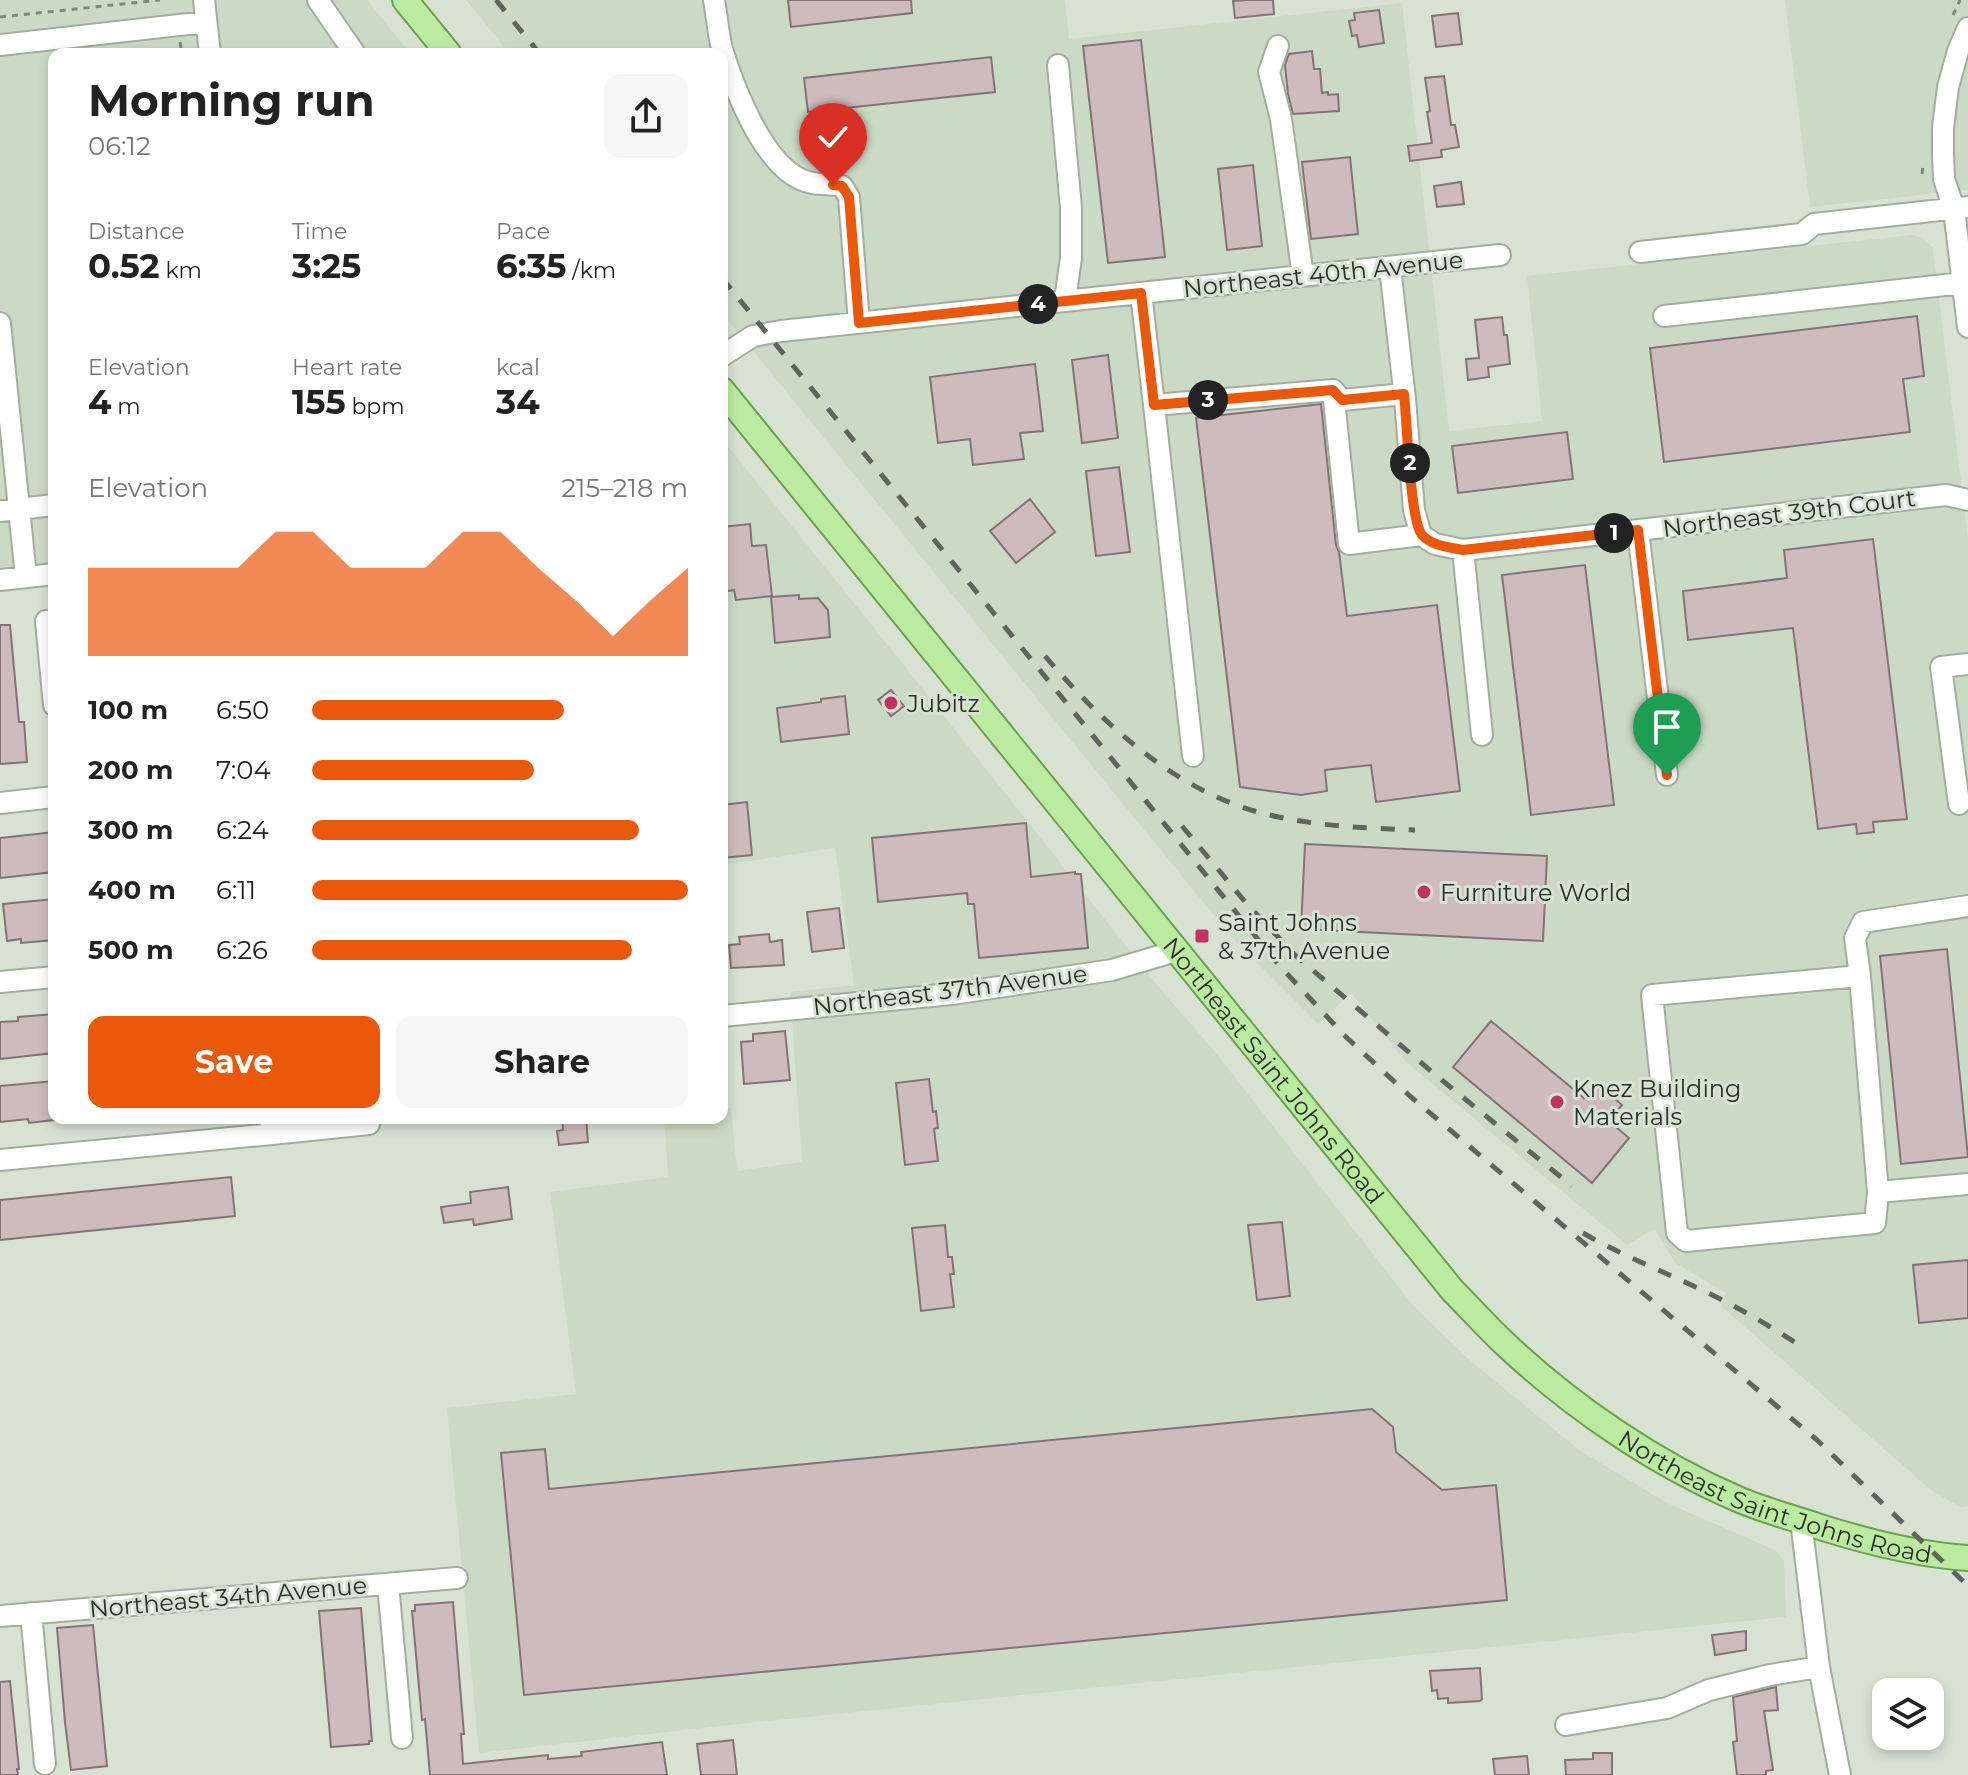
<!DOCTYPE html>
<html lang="en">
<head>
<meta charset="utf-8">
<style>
	body { margin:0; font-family:Montserrat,sans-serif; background:#f6f6f6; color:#222; height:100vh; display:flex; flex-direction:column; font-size:30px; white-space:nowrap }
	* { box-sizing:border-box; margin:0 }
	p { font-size:26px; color:#767676 }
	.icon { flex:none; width:44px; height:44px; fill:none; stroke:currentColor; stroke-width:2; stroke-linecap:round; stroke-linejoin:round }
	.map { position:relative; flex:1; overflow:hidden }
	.side { position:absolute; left:48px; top:48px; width:680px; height:1076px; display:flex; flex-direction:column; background:#fff; border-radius:16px; box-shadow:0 4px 12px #0003 }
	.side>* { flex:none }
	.controls { position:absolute; left:1872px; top:1678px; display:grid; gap:16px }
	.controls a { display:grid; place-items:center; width:72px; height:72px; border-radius:16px; background:#fff; box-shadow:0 4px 12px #0003; font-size:40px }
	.pin { position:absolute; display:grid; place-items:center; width:68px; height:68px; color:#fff; margin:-82px -34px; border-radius:50% 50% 50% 0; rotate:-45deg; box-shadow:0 0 8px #0007 }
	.pin .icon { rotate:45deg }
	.km { position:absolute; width:40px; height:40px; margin:-20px; border-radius:50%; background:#222; color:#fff; font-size:22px; line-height:40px; text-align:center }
	.round { display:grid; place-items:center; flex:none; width:84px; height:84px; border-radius:16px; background:#f6f6f6 }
	.head { display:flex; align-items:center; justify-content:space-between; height:136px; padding:0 40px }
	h1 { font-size:44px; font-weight:700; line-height:60px }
	.stats { display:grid; grid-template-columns:repeat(3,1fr); gap:12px; height:136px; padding:8px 40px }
	.stats div { display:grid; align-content:center }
	.stats b { font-size:34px; font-weight:700 }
	.stats small { font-size:22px; font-weight:400 }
	.stats p { font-size:22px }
	.chart { height:224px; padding:16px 40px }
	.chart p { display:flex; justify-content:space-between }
	.chart svg { width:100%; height:144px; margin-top:8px; fill:#ea580c; opacity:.7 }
	.action { display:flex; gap:16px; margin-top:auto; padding:16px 40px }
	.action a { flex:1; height:92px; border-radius:16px; background:#ea580c; color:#fff; font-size:32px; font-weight:700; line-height:92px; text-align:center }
	.action a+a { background:#f6f6f6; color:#222 }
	ul { padding:0 40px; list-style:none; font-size:26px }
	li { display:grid; grid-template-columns:128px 96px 1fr; align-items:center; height:60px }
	li i { height:20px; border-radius:10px; background:#ea580c }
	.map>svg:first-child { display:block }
	.built { fill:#cbdac5 }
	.building { fill:#cebbbe; stroke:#847276; stroke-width:2 }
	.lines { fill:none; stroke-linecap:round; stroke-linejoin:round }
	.minor-casing { stroke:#a3ad9f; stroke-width:24 }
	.major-casing { stroke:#6ba04d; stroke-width:28 }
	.path { stroke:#7f867c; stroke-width:3; stroke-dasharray:6 6; stroke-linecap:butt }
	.minor { stroke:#fff; stroke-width:20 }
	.major { stroke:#bbeba0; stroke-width:24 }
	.rail { stroke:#5f645c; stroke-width:5; stroke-dasharray:14 14; stroke-linecap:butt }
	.route-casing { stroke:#fff; stroke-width:16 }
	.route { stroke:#ea580c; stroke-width:10 }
	.poi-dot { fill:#c03261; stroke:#d8e2d3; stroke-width:3 }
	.labels { text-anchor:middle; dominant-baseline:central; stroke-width:6; stroke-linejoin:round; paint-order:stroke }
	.street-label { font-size:24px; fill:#2b2e29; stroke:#d8e2d3 }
	.poi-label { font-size:24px; fill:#2b2e29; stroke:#d8e2d3; text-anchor:start }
</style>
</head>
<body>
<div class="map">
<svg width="1968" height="1775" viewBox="0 0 1968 1775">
	<rect width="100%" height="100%" fill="#d8e2d3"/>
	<path class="built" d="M0 0H367L411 54H54V576L0 583Z
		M466 0H1065L1069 39 1402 3 1449 431 1542 421 1527 276 1912 235 1922 237 1933 248 1968 540V1506L1960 1507 1931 1490 1721 1306 1726 1293 1675 1263 1655 1229 1627 1245 1406 1062 1351 993 1318 1024 1235 941 722 313V54H510Z
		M1785 0H1968V190L1810 207Z
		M722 439 899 659 1161 990 1212 1048 1412 1304 1465 1356 1579 1450 1667 1503 1775 1550 1784 1561 1786 1617 738 1724 479 1753 447 1408 576 1394 550 1192 668 1177 664 1118H722V1109L731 1108 737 1171 802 1162 790 992 854 985 835 848 722 865Z"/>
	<path class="building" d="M788 0H911L912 13 791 27Z
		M1247 0H1273L1274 14 1235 18 1233 1Z
		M1379 10 1384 43 1359 47 1357 35 1352 36 1349 21 1355 20 1354 13Z
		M1458 13 1462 44 1436 47 1432 16Z
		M1141 40 1165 257 1108 263 1083 46Z
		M1312 51 1314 69H1320L1322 93 1328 92V95L1338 94 1339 111 1293 114 1288 94 1285 65 1289 54Z
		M991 57 995 92 808 112 804 78Z
		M1444 76 1451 125H1455L1459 147 1441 150 1442 157 1410 161 1408 146 1432 143 1427 112 1430 111 1425 78Z
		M1350 157 1358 234 1311 239 1302 162Z
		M1253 165 1262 246 1227 250 1218 169Z
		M1461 182 1464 204 1437 207 1434 186Z
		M1917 316 1924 376 1903 379 1910 432 1664 462 1650 348Z
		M1502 317 1504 335H1507L1510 364 1488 367 1489 377 1468 380 1466 359 1479 358 1475 320Z
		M1108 355 1118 438 1082 443 1072 360Z
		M1035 364 1043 431 1020 433 1024 459 973 465 970 439 938 443 930 377Z
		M1321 404 1336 545 1339 552 1347 616 1437 605 1460 791 1376 802 1371 765 1325 770 1327 791 1301 795 1240 787 1196 418Z
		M1567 432 1573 479 1458 493 1452 446Z
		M1119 467 1130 552 1096 556 1086 471Z
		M1030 499 1055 532 1016 563 990 531Z
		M750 524 752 546 766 545 772 596 736 600 734 590 722 592V527Z
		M1873 539 1907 819 1873 822 1874 832 1857 834 1856 824 1818 829 1793 628 1688 640 1683 591 1787 578 1784 550Z
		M1585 565 1614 805 1531 815 1502 575Z
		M799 595V599L818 598 828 610 830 637 775 643 771 597Z
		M0 625H10L19 722H24L27 762 0 764Z
		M891 690 904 706 891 716 878 700Z
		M845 696 849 734 781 742 777 708 821 702V699Z
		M747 802 752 855 722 858V805Z
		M1026 823 1031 877 1075 872V874H1081L1088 948 979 958 974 904H968L967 893 878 902 872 838Z
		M54 832V872L0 878V838Z
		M1305 844 1547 856 1543 941 1301 929Z
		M54 899V940L21 943V939L7 941 3 904Z
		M839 908 844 948 812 952 807 912Z
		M769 934 770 942 782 940 784 965 731 968 729 945 740 944 739 937Z
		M1947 949 1968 1157 1901 1164 1880 956Z
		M54 1014V1053L0 1059V1022L18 1021V1017Z
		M1491 1021 1584 1098 1597 1083 1622 1105 1609 1121 1629 1138 1592 1183 1453 1067Z
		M785 1031 790 1080 744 1084 741 1042 753 1041V1034Z
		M929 1079 933 1112 936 1111 938 1128 934 1129 938 1161 905 1165 896 1083Z
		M54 1081V1120L29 1123 28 1119 0 1122V1086Z
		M562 1118H586L588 1142 559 1145 557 1131 563 1130Z
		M231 1177 235 1216 0 1240V1200Z
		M508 1187 512 1219 474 1225 473 1219 444 1223 441 1207 471 1203 470 1192Z
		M1282 1222 1290 1296 1257 1300 1248 1225Z
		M945 1225 948 1257H952L954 1274H950L954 1307 921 1311 912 1228Z
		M1968 1260V1318L1919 1323 1913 1265Z
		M1372 1409 1393 1427 1396 1452 1442 1490 1496 1485 1507 1600 524 1695 501 1453 545 1449 549 1489Z
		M453 1602 464 1734H461L463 1764 548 1755V1759L582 1756 581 1752 662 1742 667 1775H430L425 1719 422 1720 412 1611H415V1605Z
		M361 1608 372 1741H369V1744L331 1747 319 1611Z
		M93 1625 107 1766 71 1770 65 1722 57 1628Z
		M1746 1631V1650L1715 1655 1712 1635Z
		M1480 1668 1482 1699 1480 1701 1448 1703V1698L1438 1699 1437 1690 1432 1691 1430 1671Z
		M10 1681 19 1769H17L18 1775H0V1682Z
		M1776 1687 1778 1710 1764 1711 1773 1770 1766 1771V1775H1737L1733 1742 1737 1741 1733 1697Z
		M733 1740 737 1775H701L697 1744Z
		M1593 1753H1612V1775H1566L1565 1760 1593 1759Z
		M1527 1756 1529 1775H1495L1493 1759Z"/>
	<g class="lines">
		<defs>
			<path id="minor" d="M204 0 210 54
				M318 0 355 54
				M714 0C717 16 718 33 722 49 734 88 762 161 800 179 814 186 827 183 842 186L849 197 859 323
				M1968 28 1958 51 1948 87 1943 128V154L1944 179 1954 209 1968 327
				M0 45 206 22
				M1278 46 1269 72 1281 119 1303 276
				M1058 65 1071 208V258L1065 300
				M1640 252 1802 234 1814 224 1968 207
				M1390 267 1405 399 1414 510 1421 535
				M1141 293 1154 405 1333 390 1342 400 1404 394
				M1664 316 1963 283
				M0 323 26 577
				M722 356 753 336 781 331 1500 255
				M1333 390 1349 544 1421 535
				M1154 405 1193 756
				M0 511 54 505
				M1638 530 1667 775
				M1421 535 1435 544 1463 550 1946 495 1968 500
				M1463 550 1482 735
				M0 580 54 574
				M46 621 54 705
				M0 803 54 797
				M1959 804 1941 667 1968 664
				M1968 906 1863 922 1855 938 1860 976 1652 995 1677 1233 1686 1241 1875 1223 1878 1192 1968 1184
				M1860 976 1878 1192
				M0 982 54 977
				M722 1016 952 994 1112 970 1176 951
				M272 1134 369 1124
				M0 1160 272 1134 270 1118
				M1801 1521 1819 1667 1840 1775
				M388 1584 402 1738
				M31 1613 45 1764
				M0 1616 457 1578
				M1566 1725 1667 1708 1709 1690 1770 1675 1819 1667"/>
			<g id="major">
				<path d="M405 0 449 54"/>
				<path id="s1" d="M722 390 1453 1291C1470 1308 1486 1326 1504 1343 1571 1406 1655 1464 1740 1500 1766 1511 1794 1518 1820 1527 1868 1542 1918 1555 1968 1558"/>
			</g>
		</defs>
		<use href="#minor" class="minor-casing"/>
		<use href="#major" class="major-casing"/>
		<path class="path" d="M1953 15 1960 0
			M0 17 160 0
			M180 42 182 54
			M1922 174 1923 166"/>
		<use href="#minor" class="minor"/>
		<use href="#major" class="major"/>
		<path class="rail" d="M496 0 540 54
			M722 278 1278 964 1345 1036 1411 1097 1817 1440 1968 1586
			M1045 656C1101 722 1172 788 1258 812 1309 826 1362 828 1415 830
			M1182 826 1247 904 1296 956 1438 1077 1572 1186
			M1583 1233C1621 1255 1662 1271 1702 1290 1738 1307 1772 1327 1805 1349"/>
	</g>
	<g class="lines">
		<defs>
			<path id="route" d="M833 185 842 186 849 197 859 323 1141 293 1154 405 1333 390 1342 400 1404 394C1407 420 1410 521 1422 535 1432 546 1449 547 1463 550L1638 530 1667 775"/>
		</defs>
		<use href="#route" class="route-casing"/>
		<use href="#route" class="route"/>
	</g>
	<g class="poi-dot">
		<circle cx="891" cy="703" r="8"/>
		<circle cx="1424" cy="892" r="8"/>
		<rect x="1194" y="928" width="16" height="16" rx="4"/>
		<circle cx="1557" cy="1102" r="8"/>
	</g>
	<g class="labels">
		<g class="street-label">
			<text transform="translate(1323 274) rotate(-6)">Northeast 40th Avenue</text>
			<text transform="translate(1789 513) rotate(-7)">Northeast 39th Court</text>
			<text transform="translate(950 990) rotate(-7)">Northeast 37th Avenue</text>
			<text stroke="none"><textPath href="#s1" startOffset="876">Northeast Saint Johns Road</textPath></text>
			<text stroke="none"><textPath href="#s1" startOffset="1550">Northeast Saint Johns Road</textPath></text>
			<text transform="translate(228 1597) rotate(-5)">Northeast 34th Avenue</text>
		</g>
		<g class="poi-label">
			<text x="907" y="703">Jubitz</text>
			<text x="1440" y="892">Furniture World</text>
			<text x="1218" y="922">Saint Johns<tspan x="1218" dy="28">&amp; 37th Avenue</tspan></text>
			<text x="1573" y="1088">Knez Building<tspan x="1573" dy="28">Materials</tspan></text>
		</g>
	</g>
</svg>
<div class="controls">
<a><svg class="icon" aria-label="layers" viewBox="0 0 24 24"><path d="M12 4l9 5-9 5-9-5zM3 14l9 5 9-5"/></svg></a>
</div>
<div class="pin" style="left:1667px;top:775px;background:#1e9e55"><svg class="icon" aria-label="arrive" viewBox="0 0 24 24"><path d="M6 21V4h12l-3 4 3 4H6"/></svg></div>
<div class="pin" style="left:833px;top:185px;background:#d93025"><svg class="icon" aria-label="check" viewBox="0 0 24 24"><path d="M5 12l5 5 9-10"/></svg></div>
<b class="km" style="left:1614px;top:533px">1</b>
<b class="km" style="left:1410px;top:463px">2</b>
<b class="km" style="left:1208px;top:400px">3</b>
<b class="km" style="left:1038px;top:304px">4</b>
<section class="side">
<div class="head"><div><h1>Morning run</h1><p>06:12</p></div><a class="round"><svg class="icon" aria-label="share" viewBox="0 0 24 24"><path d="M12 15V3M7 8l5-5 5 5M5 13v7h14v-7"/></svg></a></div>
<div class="stats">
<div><p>Distance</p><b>0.52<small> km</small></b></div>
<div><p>Time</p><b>3:25</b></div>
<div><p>Pace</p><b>6:35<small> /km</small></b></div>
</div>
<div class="stats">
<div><p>Elevation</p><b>4<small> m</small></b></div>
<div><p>Heart rate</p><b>155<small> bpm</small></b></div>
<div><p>kcal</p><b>34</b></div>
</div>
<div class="chart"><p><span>Elevation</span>215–218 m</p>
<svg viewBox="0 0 160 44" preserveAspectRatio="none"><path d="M0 44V17L10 17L20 17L30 17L40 17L50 6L60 6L70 17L80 17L90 17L100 6L110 6L120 17L130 27L140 38L150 27L160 17V44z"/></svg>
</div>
<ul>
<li><b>100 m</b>6:50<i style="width:67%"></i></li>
<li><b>200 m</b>7:04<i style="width:59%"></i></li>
<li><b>300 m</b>6:24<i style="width:87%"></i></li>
<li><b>400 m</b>6:11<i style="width:100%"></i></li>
<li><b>500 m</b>6:26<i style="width:85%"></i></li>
</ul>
<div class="action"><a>Save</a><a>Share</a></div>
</section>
</div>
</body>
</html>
